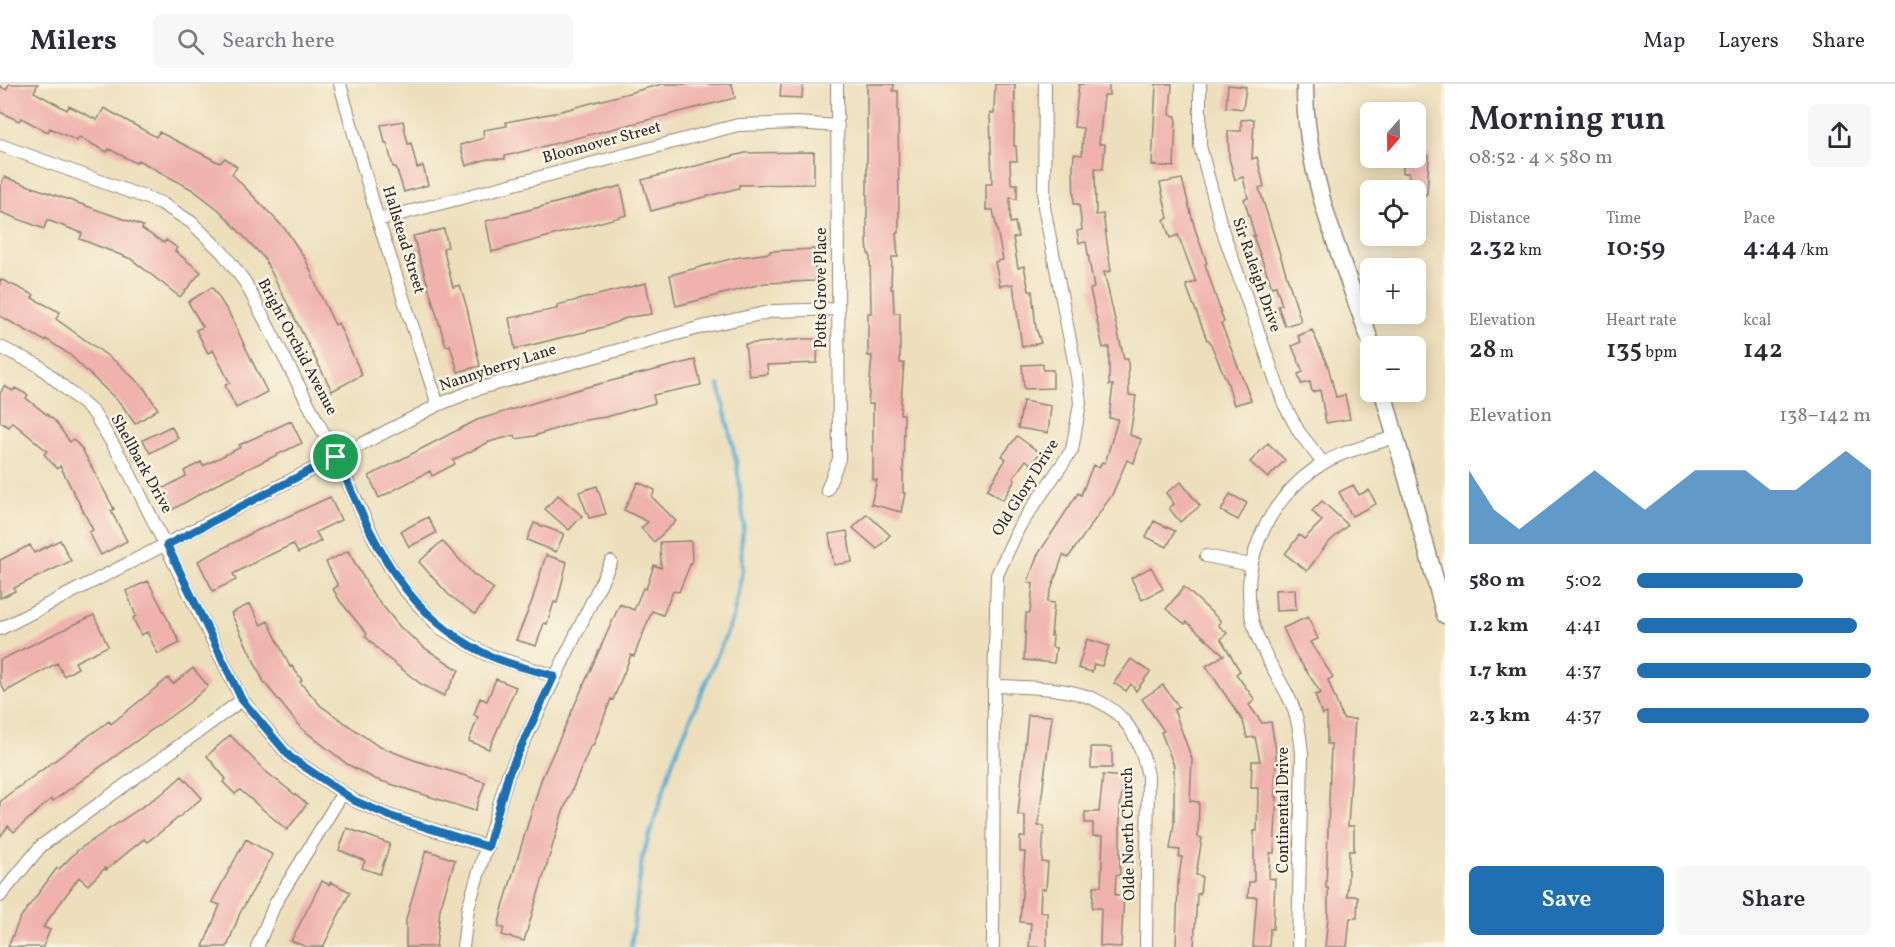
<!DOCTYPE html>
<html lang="en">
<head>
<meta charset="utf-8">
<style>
	body { margin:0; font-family:Vollkorn,serif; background:#f7f7f7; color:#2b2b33; height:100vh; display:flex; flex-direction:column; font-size:22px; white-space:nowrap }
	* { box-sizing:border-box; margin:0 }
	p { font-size:20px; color:#7c7c81 }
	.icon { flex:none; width:33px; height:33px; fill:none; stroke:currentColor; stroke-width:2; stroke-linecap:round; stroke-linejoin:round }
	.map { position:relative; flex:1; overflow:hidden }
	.panel { display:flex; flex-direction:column; background:#fff; width:450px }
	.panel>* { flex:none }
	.needle { width:39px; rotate:200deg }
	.tools { position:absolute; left:1360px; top:18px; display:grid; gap:12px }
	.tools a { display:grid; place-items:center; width:66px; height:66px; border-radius:9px; background:#fff; box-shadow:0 3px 15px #0003; font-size:30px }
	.pin { position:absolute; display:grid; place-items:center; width:51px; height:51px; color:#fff; margin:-26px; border:3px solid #fff; border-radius:50%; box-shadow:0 2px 6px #0007 }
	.round { display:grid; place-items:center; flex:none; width:63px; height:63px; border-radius:9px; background:#f7f7f7 }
	.summary { display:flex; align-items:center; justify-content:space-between; height:102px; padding:0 24px }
	h1 { font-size:33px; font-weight:600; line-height:45px }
	.metrics { display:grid; grid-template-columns:repeat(3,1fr); gap:9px; height:102px; padding:6px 24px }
	.metrics div { display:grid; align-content:center }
	.metrics b { font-size:26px; font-weight:600 }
	.metrics small { font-size:16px; font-weight:400 }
	.metrics p { font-size:16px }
	.chart { height:168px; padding:12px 24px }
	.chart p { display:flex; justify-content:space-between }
	.chart svg { width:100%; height:108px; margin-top:6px; fill:#1f6fb2; opacity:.7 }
	.primary-button { display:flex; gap:12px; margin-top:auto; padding:12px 24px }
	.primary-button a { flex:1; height:69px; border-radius:9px; background:#1f6fb2; color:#fff; font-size:24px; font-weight:600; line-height:69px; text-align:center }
	.primary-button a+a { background:#f7f7f7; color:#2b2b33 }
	ul { padding:0 24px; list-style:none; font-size:20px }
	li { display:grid; grid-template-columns:96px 72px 1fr; align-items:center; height:45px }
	li i { height:15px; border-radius:8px; background:#1f6fb2 }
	header { display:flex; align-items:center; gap:36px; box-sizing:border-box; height:84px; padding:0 30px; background:#fff; border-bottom:2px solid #e1e1e2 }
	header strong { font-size:28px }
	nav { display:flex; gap:33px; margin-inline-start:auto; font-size:21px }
	.search { width:420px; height:54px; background:#f7f7f7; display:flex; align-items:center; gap:15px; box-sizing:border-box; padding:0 21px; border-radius:9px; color:#7c7c81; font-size:22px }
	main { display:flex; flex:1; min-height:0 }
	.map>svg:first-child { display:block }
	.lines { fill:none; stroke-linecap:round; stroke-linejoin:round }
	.stream { stroke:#57add3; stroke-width:4 }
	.building { fill:#efb2ad }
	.street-casing { stroke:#8c8574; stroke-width:14 }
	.secondary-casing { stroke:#8c8574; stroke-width:19 }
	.street { stroke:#fff; stroke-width:12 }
	.secondary { stroke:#fff; stroke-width:16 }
	.route-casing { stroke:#fff; stroke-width:12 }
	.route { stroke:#1f6fb2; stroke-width:8 }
	.labels { text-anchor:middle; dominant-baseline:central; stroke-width:5; stroke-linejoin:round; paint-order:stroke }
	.street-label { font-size:16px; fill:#2b2b2b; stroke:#fcf5e5 }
</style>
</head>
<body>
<header>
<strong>Milers</strong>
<div class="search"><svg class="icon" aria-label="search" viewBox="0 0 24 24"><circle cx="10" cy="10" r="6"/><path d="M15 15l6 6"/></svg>Search here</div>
<nav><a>Map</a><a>Layers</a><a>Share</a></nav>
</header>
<main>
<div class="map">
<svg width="1445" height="863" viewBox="0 0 1445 863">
	<rect width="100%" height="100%" fill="#fcf5e5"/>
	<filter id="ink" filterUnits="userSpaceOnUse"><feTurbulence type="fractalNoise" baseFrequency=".0167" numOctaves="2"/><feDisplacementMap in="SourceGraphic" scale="12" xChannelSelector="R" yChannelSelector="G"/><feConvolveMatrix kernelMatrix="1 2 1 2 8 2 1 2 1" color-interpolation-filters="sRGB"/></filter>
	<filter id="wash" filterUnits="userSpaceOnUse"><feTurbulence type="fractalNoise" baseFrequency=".008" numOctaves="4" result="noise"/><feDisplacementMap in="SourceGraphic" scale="24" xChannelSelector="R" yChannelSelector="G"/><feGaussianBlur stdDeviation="1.35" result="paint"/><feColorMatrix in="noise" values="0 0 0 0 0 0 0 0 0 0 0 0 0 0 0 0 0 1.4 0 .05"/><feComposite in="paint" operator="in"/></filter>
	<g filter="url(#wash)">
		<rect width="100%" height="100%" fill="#eddfbc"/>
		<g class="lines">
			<path class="stream" d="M631 863 642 775 673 676 733 534 742 487 741 461 744 441 737 381 719 301"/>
		</g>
		<g id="blocks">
			<path class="building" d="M9 0H38L34 8 67 26 69 22 97 36 104 24 156 53 159 48 220 79 225 74 237 83 232 90 286 146 306 176 319 208 335 241 338 239 362 291 332 307 264 174 219 126 193 106 138 76 136 79 109 65 107 68 79 53 77 57 50 44 48 48 21 34 19 37 0 28V2L6 6Z
				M662 0H732L735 14 505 72V75H487L466 82 460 61 484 54 483 46 507 42 506 38 554 29Z
				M781 0H803L802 14 780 13Z
				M867 0H894L893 7H898L899 149H896L898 173H892L891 205H893L894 229H900V279H904L900 330H904L903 409H905L901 428 871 420 877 396H873V320H868L872 272H868V229H871L870 170H868L867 156Z
				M995 0H1015L1014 62H1016L1017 77H1010L1011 100H1017V115L1010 114V139L1015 138 1018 153 1013 154 1018 184 1024 182 1029 207H1032L1036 244 1041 259 1022 263 1013 200 1000 202 995 178 1003 176 993 126H986V100H992L990 29H994Z
				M1079 0H1109V11H1104L1099 60H1105L1103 85 1095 84 1096 131 1103 130 1111 187 1104 188 1124 275H1128L1129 311 1136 312 1130 351 1141 355 1134 379 1127 376 1112 411 1068 474 1063 471 1047 518 1054 519 1051 552H1053L1052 563 1056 564 1054 579 1024 576 1026 529H1030L1033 500 1028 498 1037 472 1078 409 1081 411 1093 381 1099 384 1102 378 1105 379 1118 335 1109 334 1113 301H1109V263L1103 264 1090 205 1094 204 1086 158 1079 159 1077 147 1082 146 1079 120H1074L1073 83 1074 70 1082 71 1083 44 1074 43Z
				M1156 0H1172L1170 31 1176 32 1174 83 1152 81Z
				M1228 1 1246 3 1243 25 1226 23Z
				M1254 35 1252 75 1257 73 1264 102 1259 104 1301 237 1285 242 1278 222 1282 221 1276 202 1272 203 1253 152H1255L1244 115 1248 114 1243 93 1235 96 1229 74 1228 47H1241V36Z
				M403 37 408 60 411 59 417 84 423 82 428 101 404 108 396 83H393L387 59H385L381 41Z
				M814 68V100L739 101V104L651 127 642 96 745 69Z
				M1416 71 1429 72 1427 111 1408 106 1409 89H1403V74H1416Z
				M4 93 143 142 142 145 164 159 166 156 177 164 175 167 201 188 180 213 131 175 80 155 82 149 47 136 44 145 0 128V104Z
				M1182 95 1195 145 1207 179 1205 180 1224 238 1221 239 1251 316 1234 321 1228 300 1209 256H1207L1186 201 1196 198 1178 151 1170 154 1164 136 1168 134 1160 99Z
				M621 102 627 131 492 168 486 137Z
				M444 145 448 163 443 164 453 203 460 201 467 224 480 282 458 288 450 261 446 262 413 152Z
				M815 165V197L765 199 676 222 670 191 734 174 770 169V167Z
				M0 195 34 211 32 214 60 228 56 235 119 280 144 304 158 325 135 340 122 321 69 270 46 255 45 257 0 232Z
				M646 199 652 230 629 233 604 243 515 265 509 234 557 225V221Z
				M212 203 229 229 267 308 236 324 225 301 230 299 213 266 208 269 196 246 203 243 188 218Z
				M1312 246 1328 282 1336 313 1345 311 1350 335 1326 339 1320 306 1312 308 1310 298 1301 300 1298 290 1303 288 1292 262 1301 258 1298 252Z
				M803 255H818L817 279 767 281 768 290 749 292 745 260Z
				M695 276 701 301 653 311 655 319 606 333 579 337 534 352 516 355 515 351 489 358 453 376 455 380 432 392 430 387 379 414 369 392 477 336 583 304Z
				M1043 280V286H1053V304L1024 305 1022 281Z
				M4 302 13 307 15 304 28 311 26 314 55 337 70 358 73 355 82 365 114 425 111 427 127 457 101 471 89 448 93 446 60 382 57 385 44 370 47 367 12 338 9 343 0 338V310Z
				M1023 317 1051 322 1048 349 1018 344Z
				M291 337 302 359 226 395 170 427 160 406 186 392 184 387 201 378 203 382 241 363 239 361Z
				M171 342 178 354 150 369 143 356Z
				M1017 352 1040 369 1031 380 1026 376 1013 394 1015 396 1003 416 987 406 1006 375 1002 372Z
				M1268 359 1285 376 1268 394 1250 378Z
				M638 398 655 406 652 413 676 437 654 458 641 444 648 438 624 426Z
				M1181 398 1200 422 1180 438 1169 424 1174 420 1166 409Z
				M1353 401 1359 411 1369 406 1376 420 1352 432 1339 408Z
				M597 402 606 430 589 434 579 408Z
				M1230 410 1247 419 1238 436 1221 427Z
				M558 411 582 432 569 446 545 425Z
				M330 413 341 436 316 448 321 457 298 469 293 460 261 475 233 490 236 496 213 507 198 477 254 448Z
				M1322 417 1348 441 1327 460 1307 487 1285 470 1299 451 1304 455 1322 437 1312 427Z
				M867 430 890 451 877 465 853 444Z
				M428 433 436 449 409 463 401 447Z
				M1154 437 1175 447 1167 463 1146 453Z
				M534 439 564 450 556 468 527 456Z
				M847 447 852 478 834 481 829 450Z
				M60 456 71 477 14 504 15 507 0 514V476L30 461 34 469Z
				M442 457 473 490 494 505 475 530 449 511 419 478Z
				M691 457 692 476 679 508 673 507 663 531 652 527 634 572 631 571 613 616 611 615 593 662 591 661 562 730 524 857 502 851 504 844 498 843 503 823 541 696 620 520 634 526 643 504 646 505 654 481 661 484 660 458Z
				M348 467 373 510 400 543 426 565 459 586 444 612 421 600 385 572 365 552 367 550 340 517 333 505 338 502 326 478Z
				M546 471 567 478 557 519 554 518 547 540 544 539 536 562 516 556 532 517Z
				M1151 483 1163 505 1142 516 1131 494Z
				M148 497 180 559 158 570 147 548 141 551 133 534 136 532 126 507Z
				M1184 503 1221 537 1218 541 1227 549 1221 555 1240 587 1236 590 1255 616 1249 621 1262 639 1271 638 1276 667 1275 713H1277L1274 769H1270L1269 794 1275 795 1273 845H1270L1269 863H1253L1257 813H1248L1249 798H1254V747H1257L1258 704H1251L1252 677H1260L1255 653 1247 654 1243 637 1206 582 1224 571 1187 538 1185 540 1166 525Z
				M1295 505 1296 526 1276 527 1275 506Z
				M250 520 261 541 268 537 290 583 292 582 302 596 300 598 321 622 378 662 414 676 485 698 475 727 375 695 347 680 301 644 264 598 231 529Z
				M94 531 108 562 75 578 78 584 64 592 57 579 5 608 0 598V576Z
				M1308 533 1318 555 1310 558 1333 593 1328 596 1343 635H1355L1348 742H1354V767H1349L1347 812H1358L1357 834H1350L1347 863H1325L1328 833V804H1326L1331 660H1327V629L1322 631 1315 611 1321 609 1295 570 1283 544Z
				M1087 555 1109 562 1102 582 1094 580 1092 588 1078 584Z
				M1131 575 1150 588 1136 607 1131 600 1126 607 1114 599Z
				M193 584 208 602 189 619 53 717 51 715 14 748 8 742 0 753V718L5 713 109 637 111 640 168 594 173 600Z
				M496 595 516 603 489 665 469 657 478 633 474 631 480 614 487 617Z
				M1163 601 1179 623 1174 626 1192 675 1190 717 1199 718 1198 753 1202 754 1196 791 1202 792 1200 810H1197L1194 863H1176L1178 799 1182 773H1179L1180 766 1170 765 1174 740V682L1161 648 1164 647 1142 615Z
				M1028 631 1052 632 1038 742H1044L1042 778 1048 779 1046 805H1041L1040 828H1047V863H1029L1031 839 1020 838 1025 768H1020V753H1025V732L1018 731Z
				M230 651 265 687 307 720 287 746 240 706 235 710 223 698 226 695 207 672Z
				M1091 663H1112V684H1091Z
				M1103 691 1124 693 1120 725V791H1116L1115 811H1124L1121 863 1100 862 1101 824H1092L1094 802H1101L1103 752H1093V739H1085V728H1099Z
				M182 692 202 714 167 743 147 758 144 755 106 786 105 784 88 801 79 793 43 843 50 846 43 863H8L20 834 57 784 59 785 78 766 164 708Z
				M347 744 390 760 380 790 362 784 365 777 339 766Z
				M246 755 273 771 240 829 227 863H203L220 821 212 818Z
				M426 766 455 776 440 825 436 863H406V835Z
				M322 797 329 801 331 798 350 808 323 863H307L291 857Z"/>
		</g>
	</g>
	<g filter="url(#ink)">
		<use href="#blocks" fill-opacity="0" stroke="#8c8574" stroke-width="1.5"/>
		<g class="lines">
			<defs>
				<path id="street" d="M340 0 378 136 438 321
					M1200 0V62L1222 145 1284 320 1299 348 1323 379
					M0 61 161 119 191 138 223 169 245 198 336 373 379 465 402 503 440 544 486 570 554 592
					M378 136 738 41 797 39 838 42
					M0 263 38 281 93 328 125 380 242 616 290 673 355 717 390 732 488 763
					M827 406 839 375 837 0
					M1206 472 1251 481
					M0 545 438 321 477 305 706 242 774 227 838 225
					M994 602C1070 604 1131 604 1148 692L1146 863
					M0 812 41 762 242 616
					M257 863 275 820 342 710
					M463 863 468 824 508 691 611 478
					M993 863 994 602 997 491 1019 443 1072 366 1080 319 1077 292 1044 123 1045 0
					M1298 863 1302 669C1300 651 1298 633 1290 616 1279 593 1263 571 1255 546 1235 484 1267 414 1322 380 1343 367 1371 361 1395 353"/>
				<path id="secondary" d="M1305 0C1304 91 1343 178 1372 262
					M1383 308 1445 531"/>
			</defs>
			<use href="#street" class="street-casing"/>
			<use href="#secondary" class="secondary-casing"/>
			<use href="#street" class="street"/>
			<use href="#secondary" class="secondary"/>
		</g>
	</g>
	<g class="lines" filter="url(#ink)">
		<defs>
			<path id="route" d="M336 373C373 454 399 527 484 569 505 580 531 585 554 592L508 691 488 763 390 732 355 717 290 673 242 616 167 461Z"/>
		</defs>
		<use href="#route" class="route-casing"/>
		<use href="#route" class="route"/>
	</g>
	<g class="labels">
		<g class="street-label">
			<text transform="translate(602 59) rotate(-15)">Bloomover Street</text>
			<text transform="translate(403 156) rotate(73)">Hallstead Street</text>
			<text transform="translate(1256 191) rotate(71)">Sir Raleigh Drive</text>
			<text transform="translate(822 204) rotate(-90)">Potts Grove Place</text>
			<text transform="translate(297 263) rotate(62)">Bright Orchid Avenue</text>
			<text transform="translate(498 284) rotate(-18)">Nannyberry Lane</text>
			<text transform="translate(141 380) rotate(61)">Shellbark Drive</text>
			<text transform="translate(1026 404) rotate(-58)">Old Glory Drive</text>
			<text transform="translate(1284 726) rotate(-90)">Continental Drive</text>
			<text transform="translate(1129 750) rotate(-91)">Olde North Church</text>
		</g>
	</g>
</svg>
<div class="tools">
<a><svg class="needle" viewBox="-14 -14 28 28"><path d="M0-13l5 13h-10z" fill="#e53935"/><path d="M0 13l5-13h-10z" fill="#7c7c81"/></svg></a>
<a><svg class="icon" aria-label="locate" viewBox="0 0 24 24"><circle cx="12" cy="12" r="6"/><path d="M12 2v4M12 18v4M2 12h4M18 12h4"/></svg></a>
<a>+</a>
<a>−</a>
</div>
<div class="pin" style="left:336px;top:373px;background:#1e9e55"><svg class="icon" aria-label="arrive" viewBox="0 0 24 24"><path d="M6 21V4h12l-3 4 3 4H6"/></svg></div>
</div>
<section class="panel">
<div class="summary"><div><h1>Morning run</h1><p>08:52 · 4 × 580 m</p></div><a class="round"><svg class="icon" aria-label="share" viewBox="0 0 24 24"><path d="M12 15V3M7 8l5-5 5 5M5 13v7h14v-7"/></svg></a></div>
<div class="metrics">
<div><p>Distance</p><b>2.32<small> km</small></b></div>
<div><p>Time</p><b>10:59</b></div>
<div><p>Pace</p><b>4:44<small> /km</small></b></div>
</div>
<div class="metrics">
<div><p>Elevation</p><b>28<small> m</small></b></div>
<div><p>Heart rate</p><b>135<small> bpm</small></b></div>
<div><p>kcal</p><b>142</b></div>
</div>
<div class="chart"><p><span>Elevation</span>138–142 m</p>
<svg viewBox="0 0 160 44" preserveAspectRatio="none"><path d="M0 44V14L10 30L20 38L30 30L40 22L50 14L60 22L70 30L80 22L90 14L100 14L110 14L120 22L130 22L140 14L150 6L160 14V44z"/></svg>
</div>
<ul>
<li><b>580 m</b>5:02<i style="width:71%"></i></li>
<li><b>1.2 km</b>4:41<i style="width:94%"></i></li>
<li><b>1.7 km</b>4:37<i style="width:100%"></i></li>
<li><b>2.3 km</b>4:37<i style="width:99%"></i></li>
</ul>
<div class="primary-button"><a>Save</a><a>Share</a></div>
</section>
</main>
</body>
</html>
